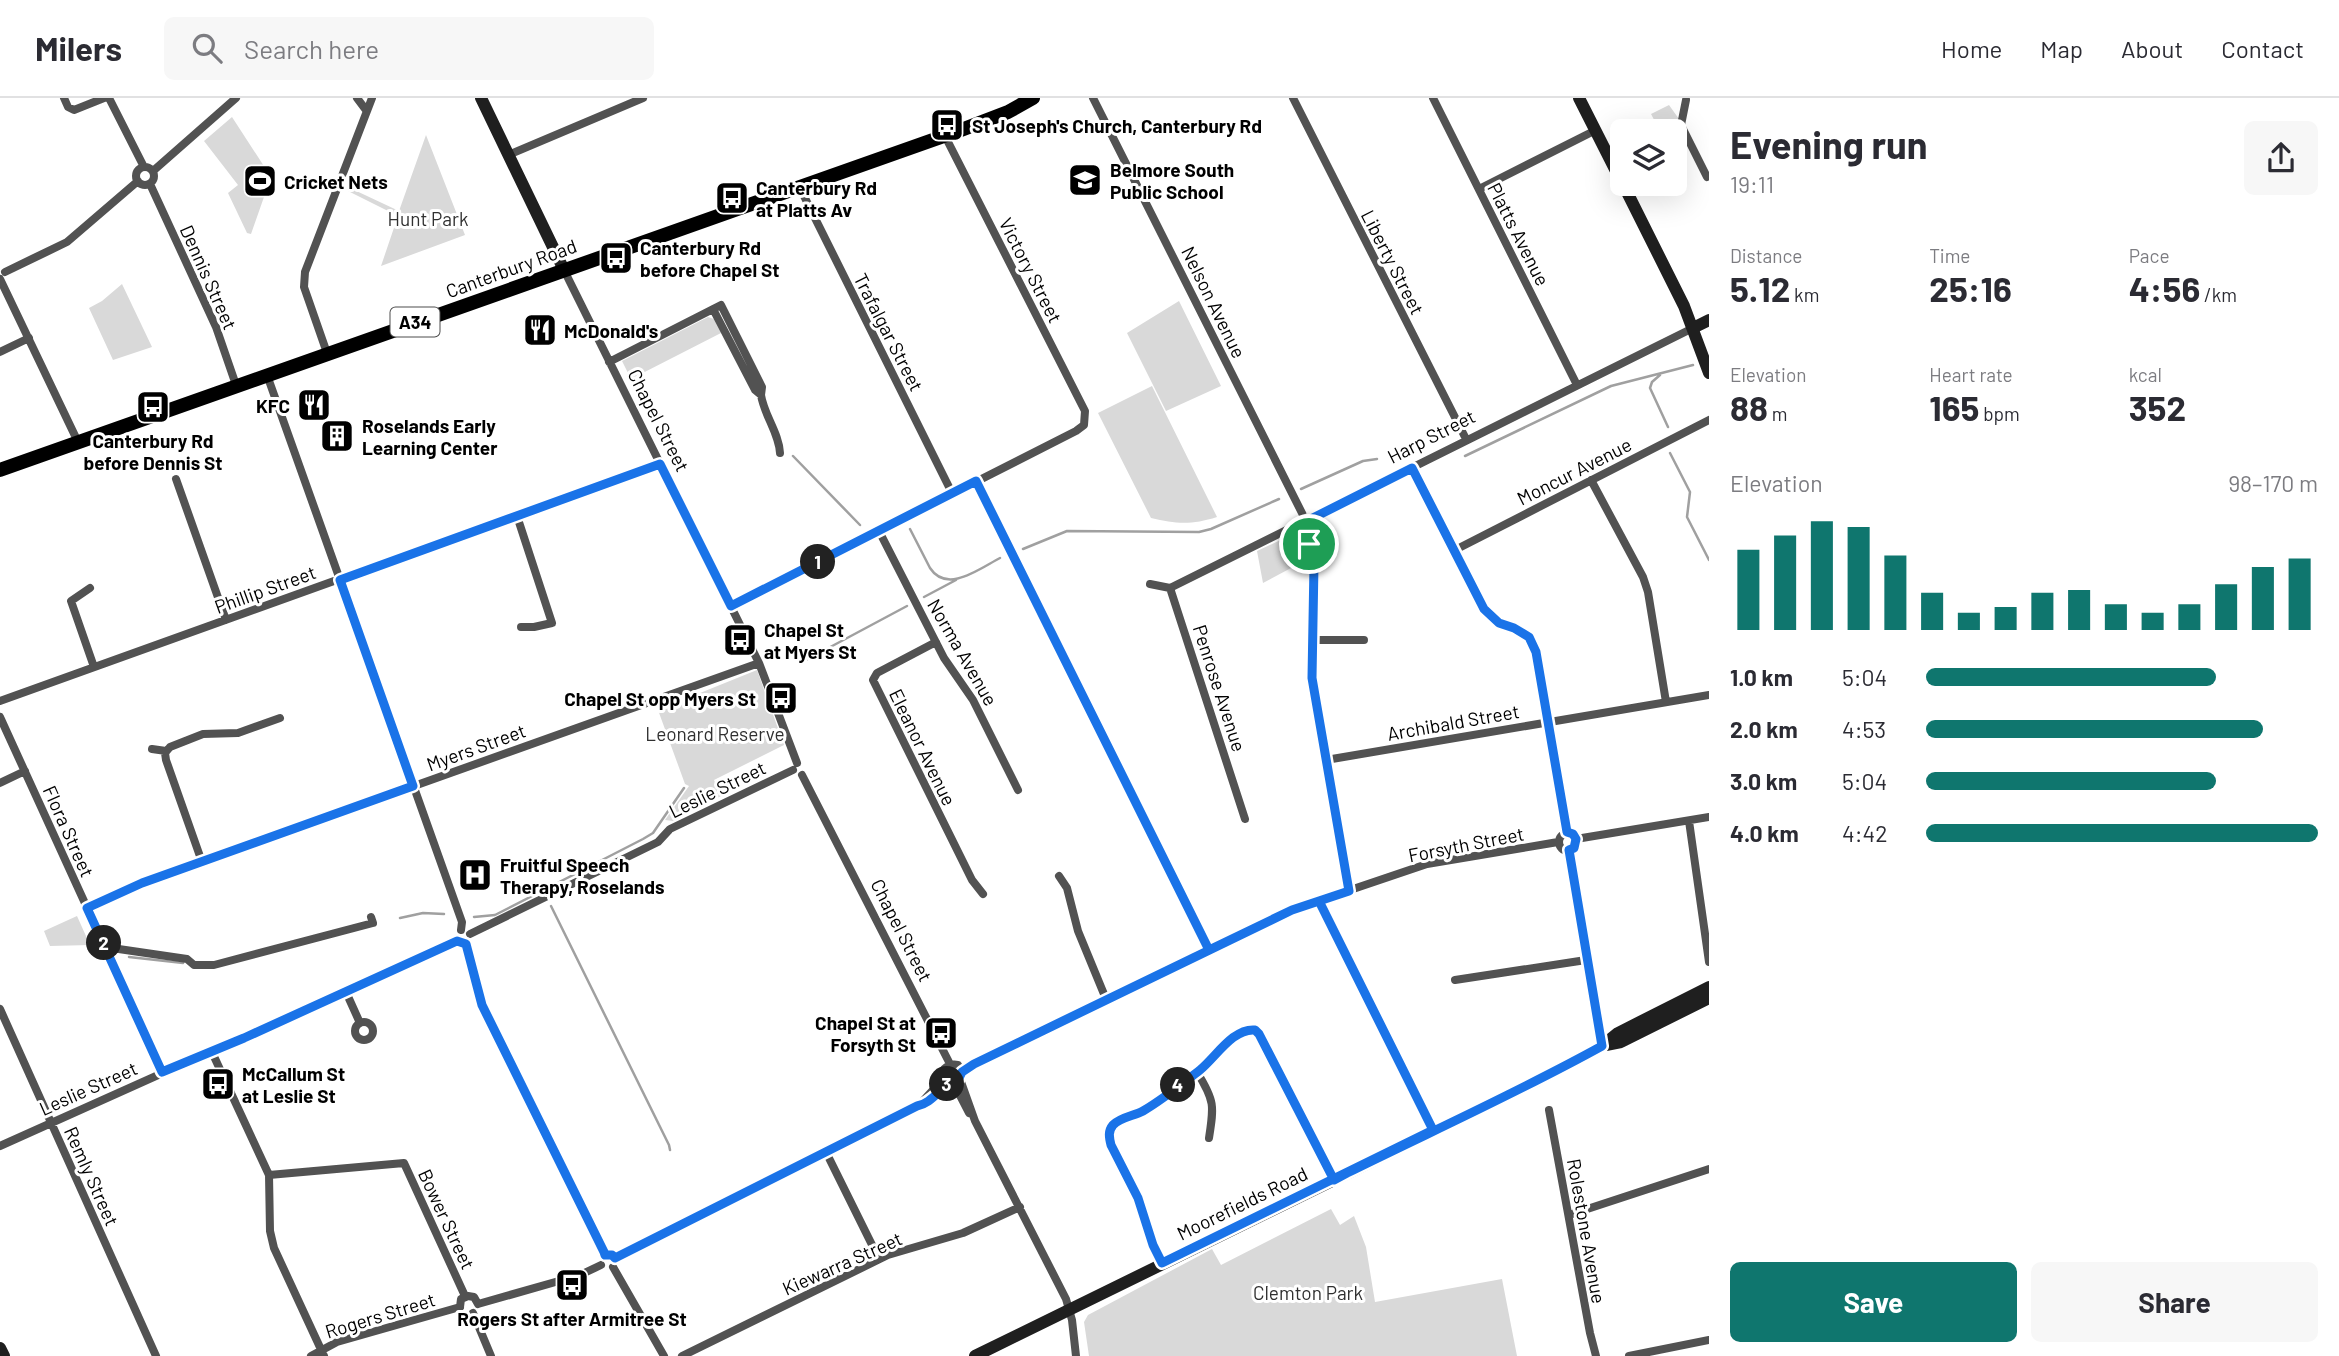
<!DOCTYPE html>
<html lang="en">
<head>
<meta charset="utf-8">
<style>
	body { margin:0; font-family:Barlow,sans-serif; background:#f7f7f7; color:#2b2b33; height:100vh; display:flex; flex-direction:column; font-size:26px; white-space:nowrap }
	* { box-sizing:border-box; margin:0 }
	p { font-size:23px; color:#7c7c81 }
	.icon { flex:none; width:38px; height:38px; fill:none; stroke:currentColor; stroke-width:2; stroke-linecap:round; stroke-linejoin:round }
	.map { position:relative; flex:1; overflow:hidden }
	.panel { display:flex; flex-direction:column; background:#fff; width:630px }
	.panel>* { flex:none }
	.controls { position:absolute; left:1610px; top:21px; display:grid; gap:14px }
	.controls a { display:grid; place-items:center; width:77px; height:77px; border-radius:10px; background:#fff; box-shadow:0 7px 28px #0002; font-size:35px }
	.pin { position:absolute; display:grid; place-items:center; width:60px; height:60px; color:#fff; margin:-30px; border:4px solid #fff; border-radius:50%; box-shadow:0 2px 7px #0007 }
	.km { position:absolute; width:35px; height:35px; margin:-18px; border-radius:50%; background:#222; color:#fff; font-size:19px; line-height:35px; text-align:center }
	.round { display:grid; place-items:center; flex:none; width:74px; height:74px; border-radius:10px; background:#f7f7f7 }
	.head { display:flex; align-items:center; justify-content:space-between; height:119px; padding:0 21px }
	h1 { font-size:38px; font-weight:700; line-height:52px }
	.metrics { display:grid; grid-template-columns:repeat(3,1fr); gap:10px; height:119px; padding:7px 21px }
	.metrics div { display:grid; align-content:center }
	.metrics b { font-size:35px; font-weight:700 }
	.metrics small { font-size:19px; font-weight:400 }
	.metrics p { font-size:19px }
	.chart { height:196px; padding:14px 21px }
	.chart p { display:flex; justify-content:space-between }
	.chart svg { width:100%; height:126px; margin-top:7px; stroke:#0f766e; stroke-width:6 }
	.cta { display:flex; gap:14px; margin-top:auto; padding:14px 21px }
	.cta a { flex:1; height:80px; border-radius:10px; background:#0f766e; color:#fff; font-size:28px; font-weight:700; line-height:80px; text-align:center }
	.cta a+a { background:#f7f7f7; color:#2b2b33 }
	ul { padding:0 21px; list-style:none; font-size:23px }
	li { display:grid; grid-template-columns:112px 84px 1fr; align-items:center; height:52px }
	li i { height:18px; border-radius:9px; background:#0f766e }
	header { display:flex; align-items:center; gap:42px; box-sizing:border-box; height:98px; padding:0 35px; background:#fff; border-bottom:2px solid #e1e1e2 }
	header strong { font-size:33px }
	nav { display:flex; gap:38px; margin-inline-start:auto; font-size:24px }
	.search { width:490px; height:63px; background:#f7f7f7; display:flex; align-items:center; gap:18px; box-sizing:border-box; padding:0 24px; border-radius:10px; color:#7c7c81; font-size:26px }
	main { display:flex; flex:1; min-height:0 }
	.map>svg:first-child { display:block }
	.green { fill:#d9d9d9 }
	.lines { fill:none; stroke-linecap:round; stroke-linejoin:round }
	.stream { stroke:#a0a0a0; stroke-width:2.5 }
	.street { stroke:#525252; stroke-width:8 }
	.secondary { stroke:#1f1f1f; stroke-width:12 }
	.highway { stroke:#000; stroke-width:14 }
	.route-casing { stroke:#fff; stroke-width:14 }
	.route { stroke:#1a73e8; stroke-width:9 }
	.labels { text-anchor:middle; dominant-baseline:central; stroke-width:6; stroke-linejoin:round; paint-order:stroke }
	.shield { fill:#fff; stroke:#4c4c4c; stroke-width:2 }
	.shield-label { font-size:18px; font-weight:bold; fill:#000 }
	.poi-label { font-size:19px; font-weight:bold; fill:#000; stroke:#fff; text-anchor:start }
	.park-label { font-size:19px; fill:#303030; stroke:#fff }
	.street-label { font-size:19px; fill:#000; stroke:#fff }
</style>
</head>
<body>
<header>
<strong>Milers</strong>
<div class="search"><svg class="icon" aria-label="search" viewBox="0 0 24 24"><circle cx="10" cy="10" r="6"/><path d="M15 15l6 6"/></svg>Search here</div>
<nav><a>Home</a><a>Map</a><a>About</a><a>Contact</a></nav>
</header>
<main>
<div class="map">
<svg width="1709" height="1258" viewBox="0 0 1709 1258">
	<rect width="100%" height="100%" fill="#fff"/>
	<path class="green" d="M1669 7 1679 21 1659 31 1651 16Z
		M232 19 271 79 251 136 247 135 228 95 238 87 204 43Z
		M426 37 465 137 381 168 398 118 348 93 350 90 399 113Z
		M122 186 152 249 113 262 89 210 102 203Z
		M1179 203 1221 288 1166 313 1127 235Z
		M708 219 714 221 721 235 631 281 622 263Z
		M1152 288 1217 419C1192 427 1176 426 1151 420L1098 315Z
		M1287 439H1296L1302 443 1306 462 1263 485 1257 453Z
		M757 572 784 647 714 682 721 698 673 723 665 722 689 688 685 686 658 612Z
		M77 818 90 847 50 848 44 833Z
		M1331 1111 1340 1127 1354 1118 1366 1149 1375 1204 1502 1181 1517 1258H1089L1084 1224 1088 1217 1212 1151 1221 1167Z"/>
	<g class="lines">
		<path class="stream" d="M1660 277 1652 284 1650 290 1668 329
			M1670 355 1690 394 1687 419 1709 462
			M793 358 860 427
			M1465 358 1611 288 1693 267
			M1301 391 1363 363 1377 361
			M910 431 930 470C947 496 979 471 1000 460
			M1023 451 1067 433 1199 434 1211 431 1279 401
			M924 499 956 482
			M806 562 907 508
			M551 808 669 1047 670 1052
			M474 819 495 817 643 741 653 735 684 690
			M400 820 423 815 444 816
			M129 859 183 865"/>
		<path class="street" d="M64 0 68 9 74 12 104 0
			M109 0 144 69
			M357 0 366 12
			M1093 0 1306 423
			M1293 0 1466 341
			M1433 0 1577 287
			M1681 27 1707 79
			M1669 33 1681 27 1686 2
			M508 57 643 0
			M136 78a9 9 0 1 1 18 0a9 9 0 1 1-18 0Z
			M153 73 236 0
			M150 86 216 229 236 287
			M799 88 952 395
			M1479 91 1596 32
			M564 172 759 565 797 665
			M5 174 67 144 138 83
			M0 181 78 344
			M0 254 29 240
			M327 255 304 189 305 174 372 0
			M609 264 721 207 762 289 761 297 755 292 713 211
			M267 277 462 824 461 832
			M761 297C764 317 779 335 780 355
			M1412 370 1484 511 1498 525 1514 530 1529 539 1536 554 1567 734
			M176 381 226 522
			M1591 382 1643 479 1648 494 1666 604
			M976 383 1209 852
			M517 418 552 525 534 529H521
			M1299 427 1309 446 1313 466 1312 580 1349 793
			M879 433 944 560 973 602 1018 692
			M1453 453 1709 322
			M1150 486 1170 490
			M90 490 71 503 94 569
			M1170 490 1693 230
			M1170 490 1245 721
			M731 508 1076 333 1084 327 1085 313 945 38
			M1312 542H1364
			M936 544 877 575 873 582 972 782 983 796
			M0 603 660 366
			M0 619 162 974
			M152 651 166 653
			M1326 662 1709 597
			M802 677 950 966
			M0 685 25 673
			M1689 723 1709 864
			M1559 744a9 9 0 1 1 18 0a9 9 0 1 1-18 0Z
			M1576 741 1709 719
			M1569 753 1602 948
			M202 764 166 662 165 655 170 649 203 636 238 635 280 620
			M1059 778 1067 790 1078 833 1106 901
			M1319 803 1433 1032
			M87 810 142 785 759 565
			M470 836 658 744 670 731 793 672
			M466 846 482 907 605 1157
			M105 849 187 861 194 867H214L373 825 371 819
			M1455 882 1586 862
			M346 894 360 925
			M0 911 156 1258
			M355 933a9 9 0 1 1 18 0a9 9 0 1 1-18 0Z
			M211 952 269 1077 270 1133 274 1150 324 1258
			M962 974 974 966 1291 812 1427 766 1558 744
			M1197 974C1215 1003 1214 1008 1209 1040
			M945 979 944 971 950 966 958 967 962 974
			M960 981 975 1023 1066 1201 1072 1222 1076 1258
			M953 984 969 1015
			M922 1004 945 979
			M1549 1012 1590 1235 1596 1258
			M0 1048 457 843
			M826 1054 879 1161
			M269 1077 404 1065 465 1198
			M1569 1117 1709 1071
			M615 1160 917 1008 929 1004 950 983
			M1162 1165C1150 1145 1147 1123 1138 1102 1129 1082 1110 1058 1109 1035L1117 1024 1145 1011 1197 974 1238 936 1246 933 1256 932 1259 936 1334 1081
			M613 1169 664 1258
			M478 1206 580 1177 601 1167
			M460 1209 461 1201 468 1198 474 1199 478 1206
			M473 1215 491 1258
			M311 1258 337 1244 460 1209
			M682 1258 888 1157 963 1135 1020 1109
			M1629 1258 1709 1242"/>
		<path class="secondary" d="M481 0 564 172
			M1579 0 1622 85
			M1623 86 1684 208 1709 275
			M1693 230 1709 222
			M1606 947 1621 944 1709 900
			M0 1250 4 1258
			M975 1258 1538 982 1602 948 1618 935 1709 889"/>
		<path class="highway" d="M0 372 961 32 1008 14 1033 0"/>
	</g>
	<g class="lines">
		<defs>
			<path id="route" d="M1309 446 1314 466 1312 580 1349 793 1292 812 1209 852 976 383 731 508 660 366 340 482 413 688 142 785 87 810 162 974 244 940 457 843 466 846 482 907 604 1154 605 1157H612L615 1160 917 1008C934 1005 941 986 958 982L962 974 974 966 1292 812 1319 803 1433 1032 1162 1165 1153 1147 1138 1100 1111 1047C1109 1039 1108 1033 1113 1027 1121 1019 1134 1018 1143 1013 1162 1002 1182 986 1200 972 1216 959 1233 930 1255 932L1259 936 1334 1082 1347 1075C1432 1033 1519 994 1602 948L1569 752 1574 750 1576 741 1573 736 1567 734 1536 554 1529 539 1514 530 1499 525 1484 511 1412 370 1299 427 1309 446"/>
		</defs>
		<use href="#route" class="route-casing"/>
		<use href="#route" class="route"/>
	</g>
	<defs>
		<symbol id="bus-square" viewBox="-11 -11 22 22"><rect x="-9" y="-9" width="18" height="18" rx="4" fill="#000" stroke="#fff"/><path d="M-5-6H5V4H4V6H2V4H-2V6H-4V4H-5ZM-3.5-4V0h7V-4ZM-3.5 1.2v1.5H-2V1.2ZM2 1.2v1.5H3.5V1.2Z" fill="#fff"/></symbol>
		<symbol id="school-square" viewBox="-11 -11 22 22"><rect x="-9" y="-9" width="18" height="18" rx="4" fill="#000" stroke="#fff"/><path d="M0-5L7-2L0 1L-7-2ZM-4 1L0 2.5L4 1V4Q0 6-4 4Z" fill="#fff"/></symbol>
		<symbol id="stadium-square" viewBox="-11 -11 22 22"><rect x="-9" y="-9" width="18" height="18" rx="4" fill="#000" stroke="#fff"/><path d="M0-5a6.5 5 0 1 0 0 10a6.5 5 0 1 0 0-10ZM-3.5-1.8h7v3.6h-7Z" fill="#fff"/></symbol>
		<symbol id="restaurant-square" viewBox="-11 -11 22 22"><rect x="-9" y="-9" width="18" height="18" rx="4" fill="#000" stroke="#fff"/><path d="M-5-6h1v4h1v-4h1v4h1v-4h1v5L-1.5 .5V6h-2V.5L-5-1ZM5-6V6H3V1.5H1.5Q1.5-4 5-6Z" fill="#fff"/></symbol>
		<symbol id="building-square" viewBox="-11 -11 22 22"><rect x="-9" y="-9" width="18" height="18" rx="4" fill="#000" stroke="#fff"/><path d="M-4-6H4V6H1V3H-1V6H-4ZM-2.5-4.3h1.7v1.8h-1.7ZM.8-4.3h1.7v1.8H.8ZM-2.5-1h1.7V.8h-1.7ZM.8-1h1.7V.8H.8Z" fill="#fff"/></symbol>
		<symbol id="hospital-square" viewBox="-11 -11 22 22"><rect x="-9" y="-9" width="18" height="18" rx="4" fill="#000" stroke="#fff"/><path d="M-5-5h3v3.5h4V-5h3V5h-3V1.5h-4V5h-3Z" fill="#fff"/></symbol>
	</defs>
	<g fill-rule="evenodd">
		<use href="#bus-square" x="928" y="8" width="38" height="38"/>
		<use href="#school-square" x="1066" y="63" width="38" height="38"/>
		<use href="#stadium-square" x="241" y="64" width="38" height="38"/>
		<use href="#bus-square" x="713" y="81" width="38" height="38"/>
		<use href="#bus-square" x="597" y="141" width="38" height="38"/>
		<use href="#restaurant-square" x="521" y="213" width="38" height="38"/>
		<use href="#restaurant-square" x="295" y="288" width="38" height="38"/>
		<use href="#bus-square" x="134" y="290" width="38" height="38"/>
		<use href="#building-square" x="318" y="319" width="38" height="38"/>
		<use href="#bus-square" x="721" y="523" width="38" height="38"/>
		<use href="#bus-square" x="762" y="581" width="38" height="38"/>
		<use href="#hospital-square" x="456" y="758" width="38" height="38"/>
		<use href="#bus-square" x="922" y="916" width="38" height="38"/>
		<use href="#bus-square" x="199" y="967" width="38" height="38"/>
		<use href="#bus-square" x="553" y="1168" width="38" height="38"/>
	</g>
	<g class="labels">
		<rect class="shield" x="390.5" y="209.5" width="49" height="29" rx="5"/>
		<g class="shield-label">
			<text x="415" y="224">A34</text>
		</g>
		<g class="poi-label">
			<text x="972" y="27">St Joseph's Church, Canterbury Rd</text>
			<text x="1110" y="71">Belmore South<tspan x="1110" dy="22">Public School</tspan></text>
			<text x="284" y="83">Cricket Nets</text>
			<text x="756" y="89">Canterbury Rd<tspan x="756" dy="22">at Platts Av</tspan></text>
			<text x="640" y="149">Canterbury Rd<tspan x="640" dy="22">before Chapel St</tspan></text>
			<text x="564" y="232">McDonald's</text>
			<text x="290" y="307" text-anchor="end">KFC</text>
			<text x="362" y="327">Roselands Early<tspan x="362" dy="22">Learning Center</tspan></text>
			<text x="153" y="342" text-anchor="middle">Canterbury Rd<tspan x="153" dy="22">before Dennis St</tspan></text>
			<text x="764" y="531">Chapel St<tspan x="764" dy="22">at Myers St</tspan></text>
			<text x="756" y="600" text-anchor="end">Chapel St opp Myers St</text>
			<text x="500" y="766">Fruitful Speech<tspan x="500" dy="22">Therapy, Roselands</tspan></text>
			<text x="916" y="924" text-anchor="end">Chapel St at<tspan x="916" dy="22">Forsyth St</tspan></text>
			<text x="242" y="975">McCallum St<tspan x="242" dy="22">at Leslie St</tspan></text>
			<text x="572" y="1220" text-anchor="middle">Rogers St after Armitree St</text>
		</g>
		<g class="park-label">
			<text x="428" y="120">Hunt Park</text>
			<text x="715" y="635">Leonard Reserve</text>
			<text x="1308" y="1194">Clemton Park</text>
		</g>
		<g class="street-label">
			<text transform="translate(1519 136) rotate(63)">Platts Avenue</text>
			<text transform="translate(1393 164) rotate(63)">Liberty Street</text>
			<text transform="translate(511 170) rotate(-20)">Canterbury Road</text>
			<text transform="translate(1031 172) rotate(63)">Victory Street</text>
			<text transform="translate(209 179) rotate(66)">Dennis Street</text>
			<text transform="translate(1214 204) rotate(64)">Nelson Avenue</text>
			<text transform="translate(889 234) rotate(63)">Trafalgar Street</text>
			<text transform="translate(659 322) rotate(63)">Chapel Street</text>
			<text transform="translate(1431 338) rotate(-27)">Harp Street</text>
			<text transform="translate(1574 373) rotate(-27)">Moncur Avenue</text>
			<text transform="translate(265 491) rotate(-20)">Phillip Street</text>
			<text transform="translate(963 554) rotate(60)">Norma Avenue</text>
			<text transform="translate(1220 590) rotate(72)">Penrose Avenue</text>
			<text transform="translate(1453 624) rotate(-10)">Archibald Street</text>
			<text transform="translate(476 649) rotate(-20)">Myers Street</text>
			<text transform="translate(923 649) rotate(64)">Eleanor Avenue</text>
			<text transform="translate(717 691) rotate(-26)">Leslie Street</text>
			<text transform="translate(69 733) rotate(66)">Flora Street</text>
			<text transform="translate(1466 746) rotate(-11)">Forsyth Street</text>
			<text transform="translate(902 832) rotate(63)">Chapel Street</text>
			<text transform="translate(88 990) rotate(-24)">Leslie Street</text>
			<text transform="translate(92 1078) rotate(66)">Remly Street</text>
			<text transform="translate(1242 1105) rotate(-26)">Moorefields Road</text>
			<text transform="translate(447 1121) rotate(65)">Bower Street</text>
			<text transform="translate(1587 1133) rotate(80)">Rolestone Avenue</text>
			<text transform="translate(842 1165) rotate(-24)">Kiewarra Street</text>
			<text transform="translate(380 1217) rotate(-17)">Rogers Street</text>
		</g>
	</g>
</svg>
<div class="controls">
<a><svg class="icon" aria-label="layers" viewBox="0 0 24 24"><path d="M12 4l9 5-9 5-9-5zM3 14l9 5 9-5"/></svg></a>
</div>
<div class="pin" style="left:1309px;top:446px;background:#1e9e55"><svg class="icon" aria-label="arrive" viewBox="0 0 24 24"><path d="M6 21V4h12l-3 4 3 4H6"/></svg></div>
<b class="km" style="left:818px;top:464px">1</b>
<b class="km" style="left:104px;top:845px">2</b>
<b class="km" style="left:947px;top:986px">3</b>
<b class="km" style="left:1178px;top:987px">4</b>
</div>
<section class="panel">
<div class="head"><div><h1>Evening run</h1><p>19:11</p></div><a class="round"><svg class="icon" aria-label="share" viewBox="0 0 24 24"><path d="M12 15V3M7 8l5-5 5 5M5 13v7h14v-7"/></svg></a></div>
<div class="metrics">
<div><p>Distance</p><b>5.12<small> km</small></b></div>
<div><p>Time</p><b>25:16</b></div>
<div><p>Pace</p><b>4:56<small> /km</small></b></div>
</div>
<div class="metrics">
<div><p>Elevation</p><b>88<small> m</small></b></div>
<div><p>Heart rate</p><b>165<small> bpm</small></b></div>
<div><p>kcal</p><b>352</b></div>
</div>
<div class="chart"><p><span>Elevation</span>98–170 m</p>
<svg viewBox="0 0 160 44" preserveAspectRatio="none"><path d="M5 44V16M15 44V11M25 44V6M35 44V8M45 44V18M55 44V31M65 44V38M75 44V36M85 44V31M95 44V30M105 44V35M115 44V38M125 44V35M135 44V28M145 44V22M155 44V19"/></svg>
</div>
<ul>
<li><b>1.0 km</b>5:04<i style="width:74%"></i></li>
<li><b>2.0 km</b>4:53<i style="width:86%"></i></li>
<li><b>3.0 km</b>5:04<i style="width:74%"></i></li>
<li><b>4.0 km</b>4:42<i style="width:100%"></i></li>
</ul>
<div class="cta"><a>Save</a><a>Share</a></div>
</section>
</main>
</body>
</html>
